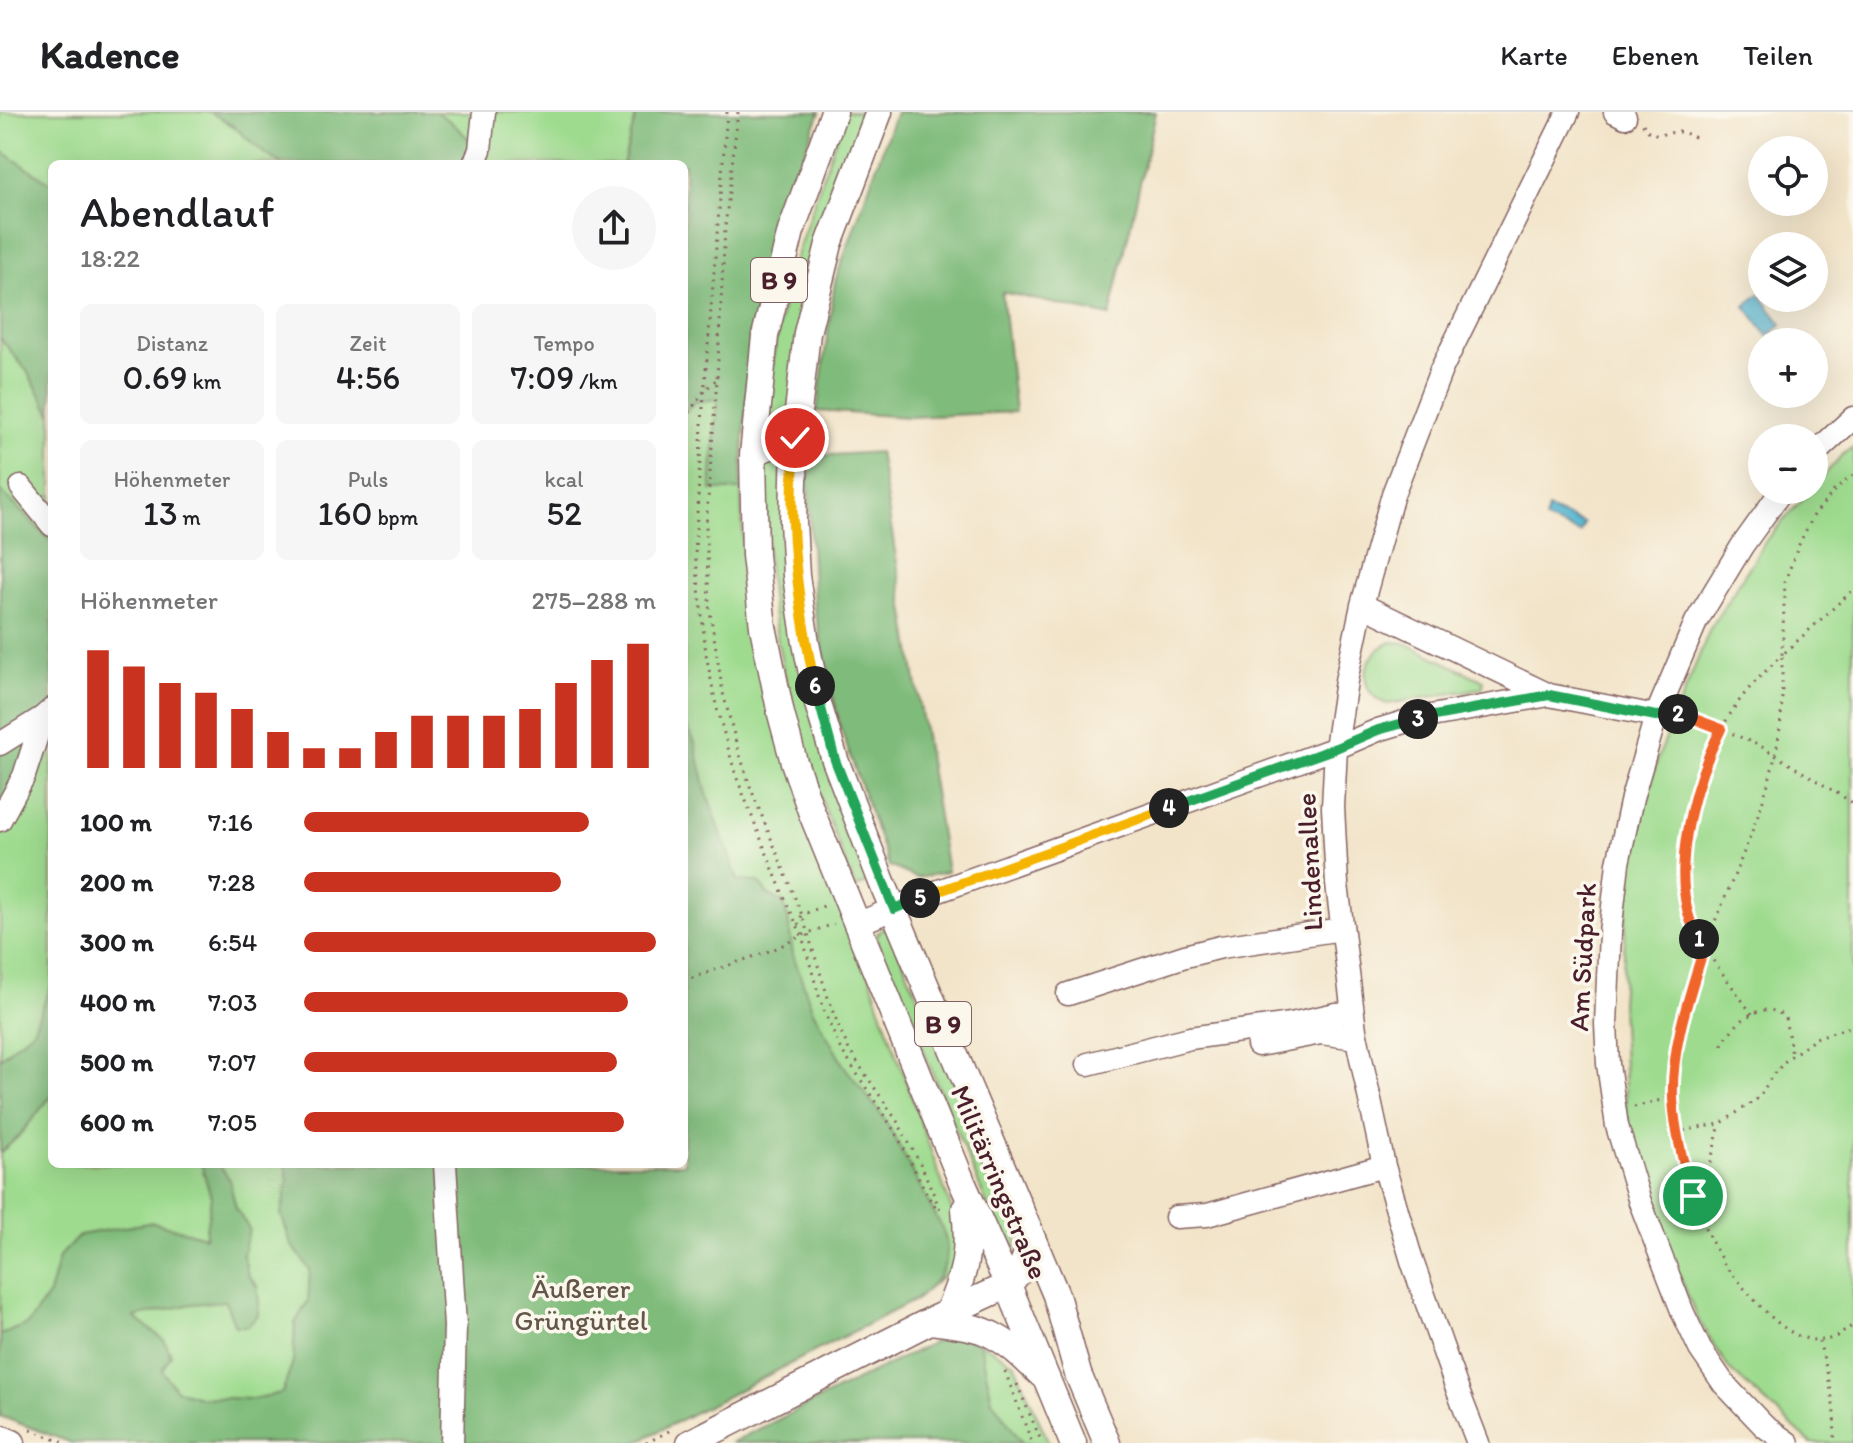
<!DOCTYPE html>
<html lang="de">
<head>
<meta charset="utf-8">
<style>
	body { margin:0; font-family:Itim,sans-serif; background:#f6f6f6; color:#202124; height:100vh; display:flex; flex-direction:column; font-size:30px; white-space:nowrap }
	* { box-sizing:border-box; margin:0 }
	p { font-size:26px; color:#757577 }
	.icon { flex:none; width:44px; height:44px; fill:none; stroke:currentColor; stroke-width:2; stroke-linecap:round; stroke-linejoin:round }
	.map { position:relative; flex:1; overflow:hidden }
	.panel { position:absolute; left:48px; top:48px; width:640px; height:1008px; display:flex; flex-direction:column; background:#fff; border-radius:12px; box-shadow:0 8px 32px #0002 }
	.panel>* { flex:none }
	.fabs { position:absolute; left:1748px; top:24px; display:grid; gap:16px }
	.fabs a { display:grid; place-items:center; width:80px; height:80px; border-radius:50%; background:#fff; box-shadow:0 8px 32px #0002; font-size:40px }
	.pin { position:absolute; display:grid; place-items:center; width:68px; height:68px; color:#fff; margin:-34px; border:4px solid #fff; border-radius:50%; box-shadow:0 2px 8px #0007 }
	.km { position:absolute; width:40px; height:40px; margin:-20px; border-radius:50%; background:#222; color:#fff; font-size:22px; line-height:40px; text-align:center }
	.round { display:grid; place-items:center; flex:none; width:84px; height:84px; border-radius:42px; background:#f6f6f6 }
	.head { display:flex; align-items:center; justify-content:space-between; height:136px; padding:0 32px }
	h1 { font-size:44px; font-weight:600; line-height:60px }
	.figures { display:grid; grid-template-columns:repeat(3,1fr); gap:12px; height:136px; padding:8px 32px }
	.figures div { display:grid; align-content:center; border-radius:12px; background:#f6f6f6; text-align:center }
	.figures b { font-size:34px; font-weight:600 }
	.figures small { font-size:22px; font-weight:400 }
	.figures p { font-size:22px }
	.chart { height:224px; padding:16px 32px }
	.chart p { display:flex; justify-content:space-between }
	.chart svg { width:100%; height:144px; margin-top:8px; stroke:#c8321e; stroke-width:6 }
	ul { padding:0 32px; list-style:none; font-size:26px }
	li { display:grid; grid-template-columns:128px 96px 1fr; align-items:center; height:60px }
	li i { height:20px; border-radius:10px; background:#c8321e }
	header { display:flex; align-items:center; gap:48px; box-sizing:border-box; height:112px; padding:0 40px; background:#fff; border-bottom:2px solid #e0e0e0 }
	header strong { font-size:38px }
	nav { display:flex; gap:44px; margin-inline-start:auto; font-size:28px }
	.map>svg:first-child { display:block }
	.green { fill:#9fdb8f; stroke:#747d5d; stroke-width:2; fill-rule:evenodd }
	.forest { fill:#7fbb7a; stroke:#646d52; stroke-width:2 }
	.water { fill:#4fb2ce; stroke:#4c687c; stroke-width:2 }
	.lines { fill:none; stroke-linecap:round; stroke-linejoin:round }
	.minor-casing { stroke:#856462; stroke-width:25 }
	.major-casing { stroke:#856462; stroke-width:29 }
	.path { stroke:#856462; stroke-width:3; stroke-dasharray:2 6; stroke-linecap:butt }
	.minor { stroke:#fff; stroke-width:22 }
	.major { stroke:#fff; stroke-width:26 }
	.split-1-casing { stroke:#fff; stroke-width:16 }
	.split-2-casing { stroke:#fff; stroke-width:16 }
	.split-3-casing { stroke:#fff; stroke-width:16 }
	.split-4-casing { stroke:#fff; stroke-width:16 }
	.split-5-casing { stroke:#fff; stroke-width:16 }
	.split-6-casing { stroke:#fff; stroke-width:16 }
	.split-7-casing { stroke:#fff; stroke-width:16 }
	.split-1 { stroke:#f0652b; stroke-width:10 }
	.split-2 { stroke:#f0652b; stroke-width:10 }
	.split-3 { stroke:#22a559; stroke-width:10 }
	.split-4 { stroke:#22a559; stroke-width:10 }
	.split-5 { stroke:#f5b400; stroke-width:10 }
	.split-6 { stroke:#22a559; stroke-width:10 }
	.split-7 { stroke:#f5b400; stroke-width:10 }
	.labels { text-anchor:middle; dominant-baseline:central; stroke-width:7; stroke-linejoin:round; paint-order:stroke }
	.shield { fill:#fbf7ec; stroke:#7f6065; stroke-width:2 }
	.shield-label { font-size:26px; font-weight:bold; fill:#4a1f2b }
	.street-label { font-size:28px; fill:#4a1f2b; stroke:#fbf7ec }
	.park-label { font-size:28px; fill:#645749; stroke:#fbf7ec }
</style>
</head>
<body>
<header>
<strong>Kadence</strong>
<nav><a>Karte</a><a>Ebenen</a><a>Teilen</a></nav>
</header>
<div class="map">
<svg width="1853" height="1331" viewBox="0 0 1853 1331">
	<rect width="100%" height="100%" fill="#fbf7ec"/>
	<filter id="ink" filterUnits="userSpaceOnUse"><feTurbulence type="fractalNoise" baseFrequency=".0125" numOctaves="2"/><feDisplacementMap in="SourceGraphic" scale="16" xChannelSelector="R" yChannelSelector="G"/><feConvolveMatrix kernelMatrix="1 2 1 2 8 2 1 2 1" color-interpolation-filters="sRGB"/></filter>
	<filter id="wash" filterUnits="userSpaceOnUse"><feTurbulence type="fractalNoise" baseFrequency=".006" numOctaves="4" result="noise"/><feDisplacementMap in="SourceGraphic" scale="32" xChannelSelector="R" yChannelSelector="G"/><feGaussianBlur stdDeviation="1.8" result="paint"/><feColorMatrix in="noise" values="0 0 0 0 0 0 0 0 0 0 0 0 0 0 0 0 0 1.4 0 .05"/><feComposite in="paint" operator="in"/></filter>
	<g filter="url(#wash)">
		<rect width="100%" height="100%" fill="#f2e4c9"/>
		<path class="green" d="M0 0H820L778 106 750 226 741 378 744 461 879 893 949 1090 959 1121 956 1153 917 1187 635 1331H72L0 1304ZM52 52H684V1052H52Z
			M845 0H866L786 324 765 335 775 233 788 167Z
			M1853 335V1326L1851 1331H1811L1729 1257 1698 1207 1652 1100 1626 998 1621 891 1630 745 1658 646 1710 517 1767 427 1811 378H1814V375L1841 344Z
			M785 338 783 408 872 768 856 776C814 675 778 572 769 463 765 424 766 385 765 346Z
			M1392 530 1405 531 1484 569 1482 576 1387 592C1355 581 1361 541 1392 530Z
			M883 816 889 817 1018 1121 1015 1140 1006 1138 876 825 878 820Z
			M938 1228 980 1231 1014 1251 1049 1331H731Z"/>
		<path class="forest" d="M210 0H436L450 9 481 38 480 52H283L265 42 233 14Z
			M637 0H820L778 106 750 226 741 378H711L717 287 694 290 684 301V52H623Z
			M896 0H1156L1110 204 1002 180 1015 300 909 305 817 299 835 169Z
			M0 38 52 72V303L27 259 0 226Z
			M879 340 947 760 917 766 889 754 839 612 814 494 808 368 815 344Z
			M0 378 52 430V608L0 693Z
			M684 608 695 631 706 679 738 769 759 770 767 782 783 790 788 806 793 843 813 899 844 954 884 1006 941 1114C955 1146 943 1166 917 1187L635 1331H72L0 1304V1223L28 1212 49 1182 59 1145 80 1123 153 1110 205 1125 211 1085 201 1052 220 1054 229 1067 236 1096 249 1117 243 1142 248 1163 257 1174 259 1190 258 1203 248 1214H235L225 1189 192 1192 134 1205 164 1228 171 1243 162 1258 176 1278 199 1285 252 1287 282 1281 293 1250 295 1211 308 1189 310 1158 291 1132 281 1102 288 1067 285 1052H684Z
			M52 871V983L19 1024 0 1041V946L33 918Z
			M965 1226 980 1231 992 1288 1022 1331H731L938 1228Z"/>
		<path class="water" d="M1759 182 1782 212 1768 224 1745 194Z
			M1548 397 1584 411 1580 421 1545 408Z"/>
	</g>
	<g filter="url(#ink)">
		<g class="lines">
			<defs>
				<path id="minor" d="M1615 0 1625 5
					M474 52 480 38 484 0
					M1814 342 1853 306
					M753 343 795 326
					M21 375 52 413
					M1782 378 1742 434 1696 510 1656 604 1632 686 1618 751 1610 821 1606 912 1608 952 1617 1014 1640 1090 1683 1201 1700 1237 1724 1272 1764 1314 1788 1331
					M1362 493 1549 583
					M0 632 43 605
					M0 708 24 664 43 605 52 597
					M857 812 922 785 1336 636 1378 618 1414 607 1549 583 1656 604
					M1068 882 1185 844 1221 835 1342 817
					M1258 933 1321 921 1356 926
					M1088 952 1190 926 1291 912 1336 902 1352 901
					M445 1052 455 1214 452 1331
					M1176 1105 1207 1103 1384 1054
					M1478 1331 1456 1274 1412 1149 1384 1054 1355 918 1337 772 1333 695 1336 636 1346 569 1362 493 1393 382 1441 258 1568 0"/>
				<path id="major" d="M834 0 791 119 765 224 753 343 755 443 763 515 781 602 794 650 811 699 962 1070 1008 1173 1073 1331
					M879 0 829 132 807 221 795 326 793 410 796 464 806 531 818 592 835 648 882 770 1056 1183 1078 1262 1107 1331
					M948 1200C965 1161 970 1141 965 1097
					M930 1209C950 1212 974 1213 992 1223 1011 1232 1027 1249 1042 1263
					M0 1326 12 1331
					M690 1331 930 1209 1008 1173 1020 1159 1025 1147 1028 1138 1029 1117"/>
			</defs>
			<use href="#minor" class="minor-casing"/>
			<use href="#major" class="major-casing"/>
			<path class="path" d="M727 0 703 295 695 438 706 542 716 593 736 664 784 785 802 824 821 891 830 913 840 936 897 1023 929 1086 939 1099
				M738 0 725 116 717 267 706 414 709 493 723 581 737 634 751 677 802 803 831 895 840 917 849 938 897 1009 922 1055 942 1102
				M1643 12 1646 18 1658 23C1676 20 1679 17 1696 26
				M684 307 705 278 717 267
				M1853 363 1834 379 1814 403 1800 430 1785 469 1782 543C1764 561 1746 577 1733 598 1700 647 1680 721 1683 779 1684 800 1694 819 1704 836 1689 885 1672 933 1673 984 1674 1022 1684 1062 1697 1097 1704 1115 1714 1135 1724 1152 1729 1160 1737 1167 1743 1175 1762 1196 1789 1230 1821 1228 1834 1228 1843 1221 1853 1213
				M1680 602 1729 620 1762 635 1853 691
				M798 813 802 803 826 793
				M684 869 772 838 808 821 834 812
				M1752 902 1704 836C1731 769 1768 694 1779 623 1783 596 1782 570 1782 543L1853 478
				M1722 933C1732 912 1764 884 1785 906L1792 943
				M1634 995 1673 985
				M1676 1020 1720 1012 1760 985 1771 965 1787 947 1818 925 1853 914
				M1699 1097 1720 1012
				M1819 1229C1828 1261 1837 1297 1834 1331
				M1005 1259 1032 1331
				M1017 1272 1042 1331
				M31 1318 65 1331
				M646 1331 673 1317"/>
			<use href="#minor" class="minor"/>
			<use href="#major" class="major"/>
		</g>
	</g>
	<g class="lines" filter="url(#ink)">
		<defs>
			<path id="split-1" d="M1693 1084C1683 1052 1675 1020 1673 987 1671 935 1689 885 1704 836L1699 827"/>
			<path id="split-2" d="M1678 602H1682L1721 617C1693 672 1665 771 1699 827"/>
			<path id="split-3" d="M1418 607 1549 583 1656 604 1678 602"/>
			<path id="split-4" d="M1169 696 1336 636 1378 618 1418 607"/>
			<path id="split-5" d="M920 786 1169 696"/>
			<path id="split-6" d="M815 574 835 648 894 797 920 786"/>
			<path id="split-7" d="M795 326C794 355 791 385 793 413 795 468 804 521 815 574"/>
		</defs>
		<use href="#split-1" class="split-1-casing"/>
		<use href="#split-2" class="split-2-casing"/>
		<use href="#split-3" class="split-3-casing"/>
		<use href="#split-4" class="split-4-casing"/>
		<use href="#split-5" class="split-5-casing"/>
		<use href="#split-6" class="split-6-casing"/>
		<use href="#split-7" class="split-7-casing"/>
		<use href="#split-1" class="split-1"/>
		<use href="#split-2" class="split-2"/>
		<use href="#split-3" class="split-3"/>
		<use href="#split-4" class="split-4"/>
		<use href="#split-5" class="split-5"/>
		<use href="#split-6" class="split-6"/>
		<use href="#split-7" class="split-7"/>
	</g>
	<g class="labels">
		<g class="shield">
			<rect x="751" y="146" width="56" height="44" rx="6"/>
			<rect x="915" y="890" width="56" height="44" rx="6"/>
		</g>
		<g class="shield-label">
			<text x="779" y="168">B 9</text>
			<text x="943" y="912">B 9</text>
		</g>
		<g class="street-label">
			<text transform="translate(1309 750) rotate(-93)">Lindenallee</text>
			<text transform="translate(1582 845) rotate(-87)">Am Südpark</text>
			<text transform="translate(1000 1070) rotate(67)">Militärringstraße</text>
		</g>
		<g class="park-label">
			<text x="581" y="1176">Äußerer<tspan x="581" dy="32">Grüngürtel</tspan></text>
		</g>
	</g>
</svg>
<div class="fabs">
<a><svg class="icon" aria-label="locate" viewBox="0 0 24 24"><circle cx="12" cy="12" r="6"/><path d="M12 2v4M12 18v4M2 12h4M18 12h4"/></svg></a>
<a><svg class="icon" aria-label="layers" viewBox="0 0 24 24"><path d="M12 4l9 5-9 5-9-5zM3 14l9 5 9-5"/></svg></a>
<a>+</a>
<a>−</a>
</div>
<div class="pin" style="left:1693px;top:1084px;background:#1e9e55"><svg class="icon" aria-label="arrive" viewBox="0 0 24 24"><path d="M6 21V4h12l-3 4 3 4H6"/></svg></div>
<div class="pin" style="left:795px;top:326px;background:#d93025"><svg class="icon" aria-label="check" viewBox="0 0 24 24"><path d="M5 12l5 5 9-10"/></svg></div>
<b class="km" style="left:1699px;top:827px">1</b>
<b class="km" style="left:1678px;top:602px">2</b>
<b class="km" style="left:1418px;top:607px">3</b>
<b class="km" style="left:1169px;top:696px">4</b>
<b class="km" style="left:920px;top:786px">5</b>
<b class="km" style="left:815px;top:574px">6</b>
<section class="panel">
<div class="head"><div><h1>Abendlauf</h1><p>18:22</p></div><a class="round"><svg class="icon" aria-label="share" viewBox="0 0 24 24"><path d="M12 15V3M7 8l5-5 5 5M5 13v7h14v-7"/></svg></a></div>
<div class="figures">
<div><p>Distanz</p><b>0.69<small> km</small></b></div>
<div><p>Zeit</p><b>4:56</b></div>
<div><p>Tempo</p><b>7:09<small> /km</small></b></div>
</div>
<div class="figures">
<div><p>Höhenmeter</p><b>13<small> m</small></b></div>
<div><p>Puls</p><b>160<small> bpm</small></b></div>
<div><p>kcal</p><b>52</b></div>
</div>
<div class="chart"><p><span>Höhenmeter</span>275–288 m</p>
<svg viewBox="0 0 160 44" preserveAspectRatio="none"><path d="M5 44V8M15 44V13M25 44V18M35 44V21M45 44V26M55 44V33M65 44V38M75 44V38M85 44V33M95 44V28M105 44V28M115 44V28M125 44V26M135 44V18M145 44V11M155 44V6"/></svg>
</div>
<ul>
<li><b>100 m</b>7:16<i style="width:81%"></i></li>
<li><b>200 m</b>7:28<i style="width:73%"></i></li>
<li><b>300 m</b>6:54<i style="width:100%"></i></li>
<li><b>400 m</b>7:03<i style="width:92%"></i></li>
<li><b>500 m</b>7:07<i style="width:89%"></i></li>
<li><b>600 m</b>7:05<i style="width:91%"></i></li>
</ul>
</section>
</div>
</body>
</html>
